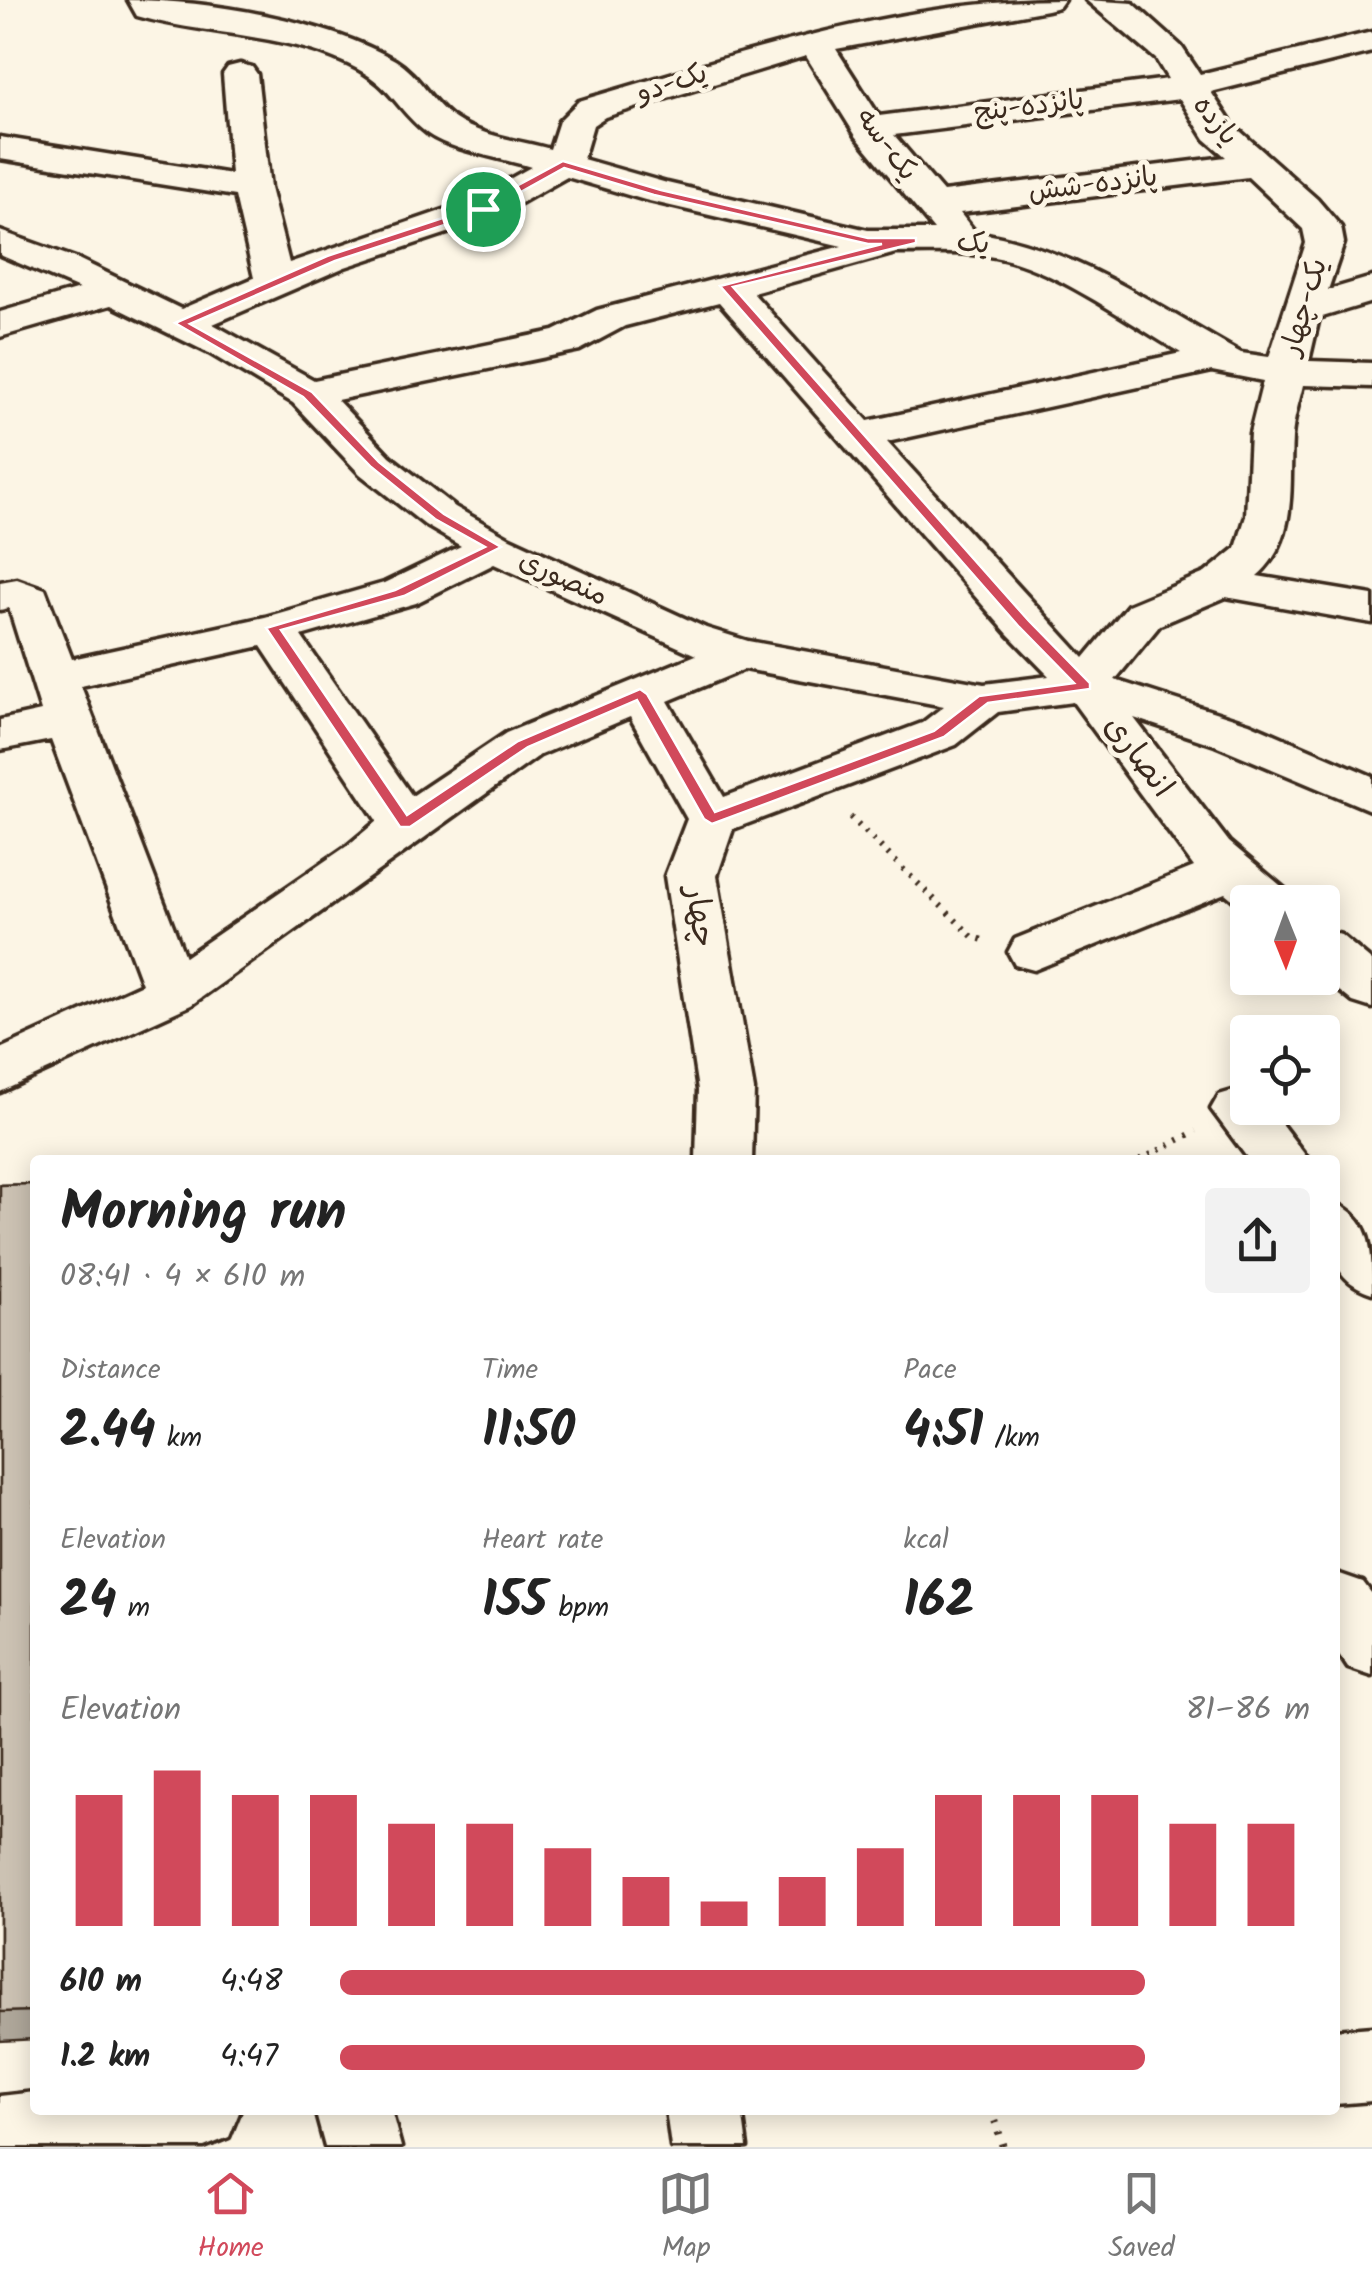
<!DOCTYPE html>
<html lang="en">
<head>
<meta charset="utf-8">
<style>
	body { margin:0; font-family:Kalam,"Playpen Sans Arabic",sans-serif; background:#f2f2f2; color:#222; height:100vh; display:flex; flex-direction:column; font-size:38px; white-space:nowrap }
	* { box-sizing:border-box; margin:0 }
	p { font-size:32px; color:#767676 }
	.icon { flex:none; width:55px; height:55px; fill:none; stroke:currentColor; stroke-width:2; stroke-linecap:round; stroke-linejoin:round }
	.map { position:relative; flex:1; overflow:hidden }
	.sheet { position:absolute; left:30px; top:1155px; width:1310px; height:960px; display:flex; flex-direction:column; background:#fff; border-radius:10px; box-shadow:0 5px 25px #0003 }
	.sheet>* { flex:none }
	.needle { width:65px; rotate:179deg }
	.tools { position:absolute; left:1230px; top:885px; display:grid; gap:20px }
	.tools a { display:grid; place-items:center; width:110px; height:110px; border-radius:10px; background:#fff; box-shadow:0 5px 25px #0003; font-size:50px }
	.pin { position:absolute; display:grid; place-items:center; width:85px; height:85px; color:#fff; margin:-42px; border:5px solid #fff; border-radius:50%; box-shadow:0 2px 10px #0007 }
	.round { display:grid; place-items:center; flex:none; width:105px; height:105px; border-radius:10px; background:#f2f2f2 }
	.head { display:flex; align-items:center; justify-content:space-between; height:170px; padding:0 30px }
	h1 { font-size:55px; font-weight:700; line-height:75px }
	.metrics { display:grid; grid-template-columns:repeat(3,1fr); gap:15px; height:170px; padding:10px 30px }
	.metrics div { display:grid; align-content:center }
	.metrics b { font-size:50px; font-weight:700 }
	.metrics small { font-size:28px; font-weight:400 }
	.metrics p { font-size:28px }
	.chart { height:280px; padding:20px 30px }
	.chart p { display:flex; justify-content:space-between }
	.chart svg { width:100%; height:180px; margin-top:10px; stroke:#d1495b; stroke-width:6 }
	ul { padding:0 30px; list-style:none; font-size:32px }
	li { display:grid; grid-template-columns:160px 120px 1fr; align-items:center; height:75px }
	li i { height:25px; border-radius:12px; background:#d1495b }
	.tab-bar { display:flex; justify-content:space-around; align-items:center; height:140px; border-top:2px solid #e0e0e0; background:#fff; font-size:28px; color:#767676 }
	.tab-bar a { display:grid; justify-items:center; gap:5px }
	.tab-bar .on { color:#d1495b }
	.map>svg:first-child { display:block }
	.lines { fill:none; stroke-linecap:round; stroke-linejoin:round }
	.street-casing { stroke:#3b2a1e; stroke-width:7 }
	.path-far1 { stroke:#3b2a1e; stroke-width:6; stroke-dasharray:2.5 8; stroke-linecap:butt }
	.path { stroke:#3b2a1e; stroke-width:8; stroke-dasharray:2.5 9; stroke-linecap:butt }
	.street { fill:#fcf5e5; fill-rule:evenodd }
	.wall { fill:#afa79a; stroke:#3b2a1e; stroke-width:2.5 }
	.building { fill:#ccc2b3; stroke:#3b2a1e; stroke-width:2.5 }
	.route { fill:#d1495b; stroke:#fff; stroke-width:2.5; fill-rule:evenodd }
	.labels { text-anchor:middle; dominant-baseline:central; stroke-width:10; stroke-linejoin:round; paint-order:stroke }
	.far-street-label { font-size:28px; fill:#3b2a1e; stroke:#fcf5e5 }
	.street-label { font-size:32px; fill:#3b2a1e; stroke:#fcf5e5 }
</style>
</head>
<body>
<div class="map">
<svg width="1372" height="2147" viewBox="0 0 1372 2147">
	<rect width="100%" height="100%" fill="#fcf5e5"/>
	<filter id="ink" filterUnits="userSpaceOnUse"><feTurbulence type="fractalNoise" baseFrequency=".01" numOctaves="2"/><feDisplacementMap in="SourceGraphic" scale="20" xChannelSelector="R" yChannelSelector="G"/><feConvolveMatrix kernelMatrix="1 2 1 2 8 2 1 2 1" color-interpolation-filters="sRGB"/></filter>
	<g filter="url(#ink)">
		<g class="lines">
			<defs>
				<path id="street" d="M128 0C208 0 324 20 395 60 420 75 431 103 455 119 480 136 521 141 550 149L559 121 579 101C738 55 897 0 1064 0L1059 7 1047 10 836 49 879 116 1168 79 1156 59 1086 0 1133 3 1181 46 1200 74 1372 32V52L1211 92 1232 124 1317 199 1341 227 1344 243 1328 290 1372 277V302L1319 318 1309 361 1372 363V387L1303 385C1299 402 1293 420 1292 438 1289 488 1298 540 1257 576L1372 595V623L1226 597 1160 625 1115 680 1249 723 1372 776V811L1215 745 1134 718 1229 842 1286 890 1294 902H1248V912L1225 893 1034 970 1015 965 1008 952 1015 939 1194 867 1073 702 998 712 956 745 733 829 717 876 754 1090 752 1160H696L698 1090 665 876 687 819 630 717 540 755 191 1005 0 1092V1049L142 984 51 740 0 750V720L41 711 9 608 0 610V582L17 579 45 589 72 659 265 617 384 583 461 546 425 525 360 474 293 403 209 353 111 305 0 337V312L79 289 0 255V231L78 259 181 309 254 278 235 196 0 159V137L231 174 223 74 228 67 240 64 252 67 257 74 270 188 289 263 470 201 531 167C503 158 452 151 428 134 395 109 393 85 348 64 281 32 207 36 137 16ZM806 56 856 136 934 230H868L667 183 583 159 593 125 605 117ZM1180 99 1205 139 1226 157 943 192 894 135ZM567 177 645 200 842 246 597 310 554 331 314 380 213 324 345 267 496 217ZM1248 177 1303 229 1306 243 1269 357 1241 353C1155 305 1073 247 975 232L960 213ZM896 253C932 253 969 251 1004 259 1059 272 1131 324 1181 353L868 421 753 293ZM719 302 1008 634 1049 676 984 684 748 641 706 628 510 538 455 507 390 456 337 400 580 350 625 326ZM1212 371 1263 381 1250 433 1246 516 1236 548 1205 573 1128 605 1084 658 887 442ZM494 564 696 655 506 733 412 796 301 636 416 603ZM261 646 377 821 347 846 185 957 81 686ZM745 669 944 706 922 723 724 797 668 701Z
					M1322 930 1341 935 1372 961V1008L1353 1002 1322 977Z
					M1239 1089 1248 1091V1108H1269L1309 1160H1249L1211 1109 1219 1095Z
					M1335 1203C1372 1218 1372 1250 1372 1293 1324 1277 1335 1245 1335 1203Z
					M1340 1574 1363 1582 1372 1594V1676L1348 1668 1335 1648V1576Z
					M1372 2027V2101L1335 2104V2030Z
					M35 2092V2110H240L229 2137 204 2147H0V2096Z
					M315 2110H391L401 2147H325Z
					M666 2110H742L747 2147H671Z"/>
			</defs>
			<use href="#street" class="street-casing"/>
			<path class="path-far1" d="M850 817 973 937 983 940
				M1140 1160 1196 1131"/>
			<path class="path" d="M992 2110 1003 2147"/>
			<use href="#street" class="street"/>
		</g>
		<path class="wall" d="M35 1184V2039L0 2041V1185Z"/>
		<path class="building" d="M35 1184V2011L0 2012V1185Z"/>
	</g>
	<path class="route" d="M563 161 661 190 868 238H916V243L733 287 1029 621 1090 683V689L988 703 944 737 712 824 704 819 637 700 528 747 410 827H400L266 628 395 590 485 547 435 519 371 467 303 397 175 323 327 256 479 206ZM564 168 654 195 868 244H882L720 286 1019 627 1074 683 979 696 934 731 715 812 647 694 640 689 518 741 407 815 281 630 404 596 501 547 444 514 379 462 312 392 190 324 335 261 487 211Z"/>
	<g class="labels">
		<g class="far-street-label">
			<text transform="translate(672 84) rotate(-18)">یک-دو</text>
			<text transform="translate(1029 107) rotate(-7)">پانزده-پنج</text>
			<text transform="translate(1215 121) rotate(51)">یازده</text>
			<text transform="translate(886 145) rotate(53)">یک-سه</text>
			<text transform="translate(1093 185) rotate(-7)">پانزده-شش</text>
			<text transform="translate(973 244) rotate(6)">یک</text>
			<text transform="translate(1305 307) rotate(-73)">یک-چهار</text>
			<text transform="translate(563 579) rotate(25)">منصوری</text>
		</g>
		<g class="street-label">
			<text transform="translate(1138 757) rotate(53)">انصاری</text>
			<text transform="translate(699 917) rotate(82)">چهار</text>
		</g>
	</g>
</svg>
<div class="tools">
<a><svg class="needle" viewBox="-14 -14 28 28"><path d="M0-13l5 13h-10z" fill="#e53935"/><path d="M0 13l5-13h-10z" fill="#767676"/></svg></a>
<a><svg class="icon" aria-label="locate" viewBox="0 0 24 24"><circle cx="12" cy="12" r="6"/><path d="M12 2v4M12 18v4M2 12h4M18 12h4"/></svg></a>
</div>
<div class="pin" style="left:483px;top:209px;background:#1e9e55"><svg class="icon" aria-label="arrive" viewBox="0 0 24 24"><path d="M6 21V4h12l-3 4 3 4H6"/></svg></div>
<section class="sheet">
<div class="head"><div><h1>Morning run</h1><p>08:41 · 4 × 610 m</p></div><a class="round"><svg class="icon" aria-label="share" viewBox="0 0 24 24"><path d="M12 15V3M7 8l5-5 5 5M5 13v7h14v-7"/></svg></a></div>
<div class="metrics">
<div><p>Distance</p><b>2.44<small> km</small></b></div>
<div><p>Time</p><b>11:50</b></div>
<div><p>Pace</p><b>4:51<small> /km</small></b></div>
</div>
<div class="metrics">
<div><p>Elevation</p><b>24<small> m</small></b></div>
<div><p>Heart rate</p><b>155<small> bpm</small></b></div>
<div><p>kcal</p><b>162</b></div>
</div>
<div class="chart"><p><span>Elevation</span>81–86 m</p>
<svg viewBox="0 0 160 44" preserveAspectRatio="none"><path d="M5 44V12M15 44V6M25 44V12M35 44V12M45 44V19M55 44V19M65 44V25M75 44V32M85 44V38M95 44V32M105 44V25M115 44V12M125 44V12M135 44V12M145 44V19M155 44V19"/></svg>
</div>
<ul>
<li><b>610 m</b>4:48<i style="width:83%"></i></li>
<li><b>1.2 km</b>4:47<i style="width:83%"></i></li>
</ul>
</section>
</div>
<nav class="tab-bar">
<a class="on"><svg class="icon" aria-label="home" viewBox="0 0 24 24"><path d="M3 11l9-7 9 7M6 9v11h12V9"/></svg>Home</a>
<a><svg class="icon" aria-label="map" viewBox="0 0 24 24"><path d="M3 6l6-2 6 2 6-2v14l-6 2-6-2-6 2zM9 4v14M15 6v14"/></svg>Map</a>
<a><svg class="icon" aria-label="saved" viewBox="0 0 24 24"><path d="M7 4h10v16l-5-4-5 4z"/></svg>Saved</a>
</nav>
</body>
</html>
